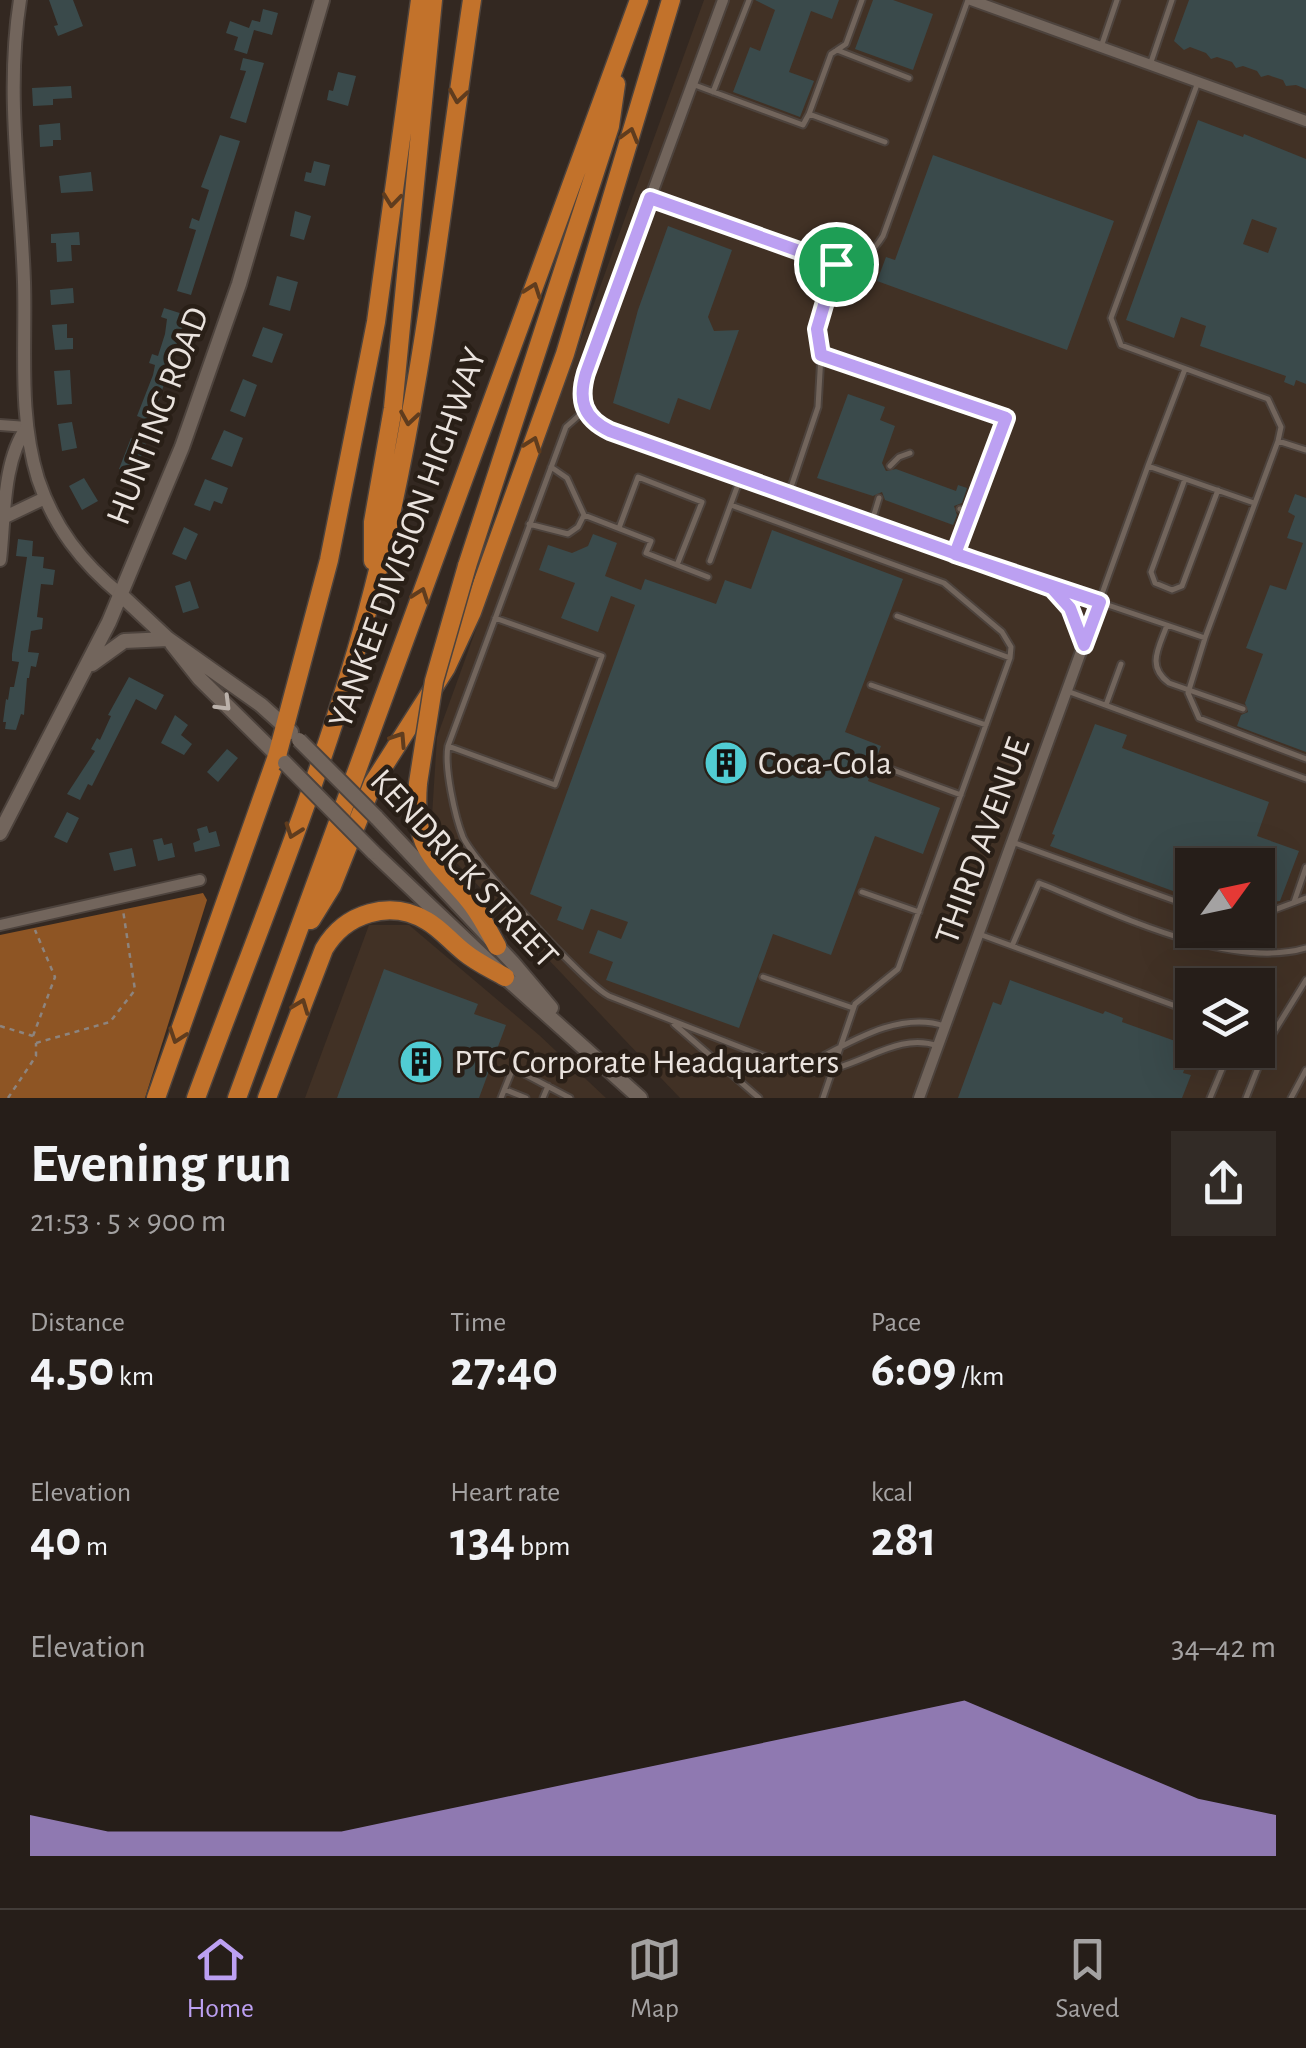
<!DOCTYPE html>
<html lang="en">
<head>
<meta charset="utf-8">
<style>
	body { margin:0; font-family:"Alegreya Sans",sans-serif; background:#322b26; color:#f1f3f6; height:100vh; display:flex; flex-direction:column; font-size:38px; white-space:nowrap }
	* { box-sizing:border-box; margin:0 }
	p { font-size:32px; color:#a4a2a2 }
	.icon { flex:none; width:55px; height:55px; fill:none; stroke:currentColor; stroke-width:2; stroke-linecap:round; stroke-linejoin:round }
	.map { position:relative; height:1098px; overflow:hidden }
	.side { display:flex; flex-direction:column; background:#261e19; flex:1 }
	.side>* { flex:none }
	.needle { width:65px; rotate:57deg }
	.controls { position:absolute; left:1175px; top:848px; display:grid; gap:20px }
	.controls a { display:grid; place-items:center; width:100px; height:100px; border-radius:0px; background:#261e19; box-shadow:0 10px 40px #0002,0 0 0 2px #423c38; font-size:50px }
	.pin { position:absolute; display:grid; place-items:center; width:85px; height:85px; color:#fff; margin:-42px; border:5px solid #fff; border-radius:50%; box-shadow:0 2px 10px #0007 }
	.round { display:grid; place-items:center; flex:none; width:105px; height:105px; border-radius:0px; background:#322b26 }
	.head { display:flex; align-items:center; justify-content:space-between; height:170px; padding:0 30px }
	h1 { font-size:55px; font-weight:600; line-height:75px }
	.stats { display:grid; grid-template-columns:repeat(3,1fr); gap:15px; height:170px; padding:10px 30px }
	.stats div { display:grid; align-content:center }
	.stats b { font-size:50px; font-weight:600 }
	.stats small { font-size:28px; font-weight:400 }
	.stats p { font-size:28px }
	.chart { height:280px; padding:20px 30px }
	.chart p { display:flex; justify-content:space-between }
	.chart svg { width:100%; height:180px; margin-top:10px; fill:#bca0f2; opacity:.7 }
	.menu { display:flex; justify-content:space-around; align-items:center; height:140px; border-top:2px solid #423c38; background:#261e19; font-size:28px; color:#a4a2a2 }
	.menu a { display:grid; justify-items:center; gap:5px }
	.menu .selected { color:#bca0f2 }
	.map>svg:first-child { display:block }
	.built { fill:#413125; fill-rule:evenodd }
	.forest { fill:#8e5524 }
	.building { fill:#3a4a4b; fill-rule:evenodd }
	.lines { fill:none; stroke-linecap:round; stroke-linejoin:round }
	.service-casing { stroke:#4d433d; stroke-width:9 }
	.minor-casing { stroke:#4d433d; stroke-width:14 }
	.tertiary-casing { stroke:#4d433d; stroke-width:16 }
	.secondary-casing { stroke:#4d433d; stroke-width:18 }
	.motorway-casing { stroke:#4d433d; stroke-width:21 }
	.path { stroke:#8d847e; stroke-width:2.5; stroke-dasharray:5 5; stroke-linecap:butt }
	.service { stroke:#72655c; stroke-width:5 }
	.minor { stroke:#72655c; stroke-width:10 }
	.tertiary { stroke:#72655c; stroke-width:12 }
	.secondary { stroke:#72655c; stroke-width:14 }
	.motorway { stroke:#c2722b; stroke-width:18 }
	.secondary-bridge-casing { stroke:#4d433d; stroke-width:18; stroke-linecap:butt }
	.motorway-bridge-casing { stroke:#4d433d; stroke-width:21; stroke-linecap:butt }
	.secondary-bridge { stroke:#72655c; stroke-width:14 }
	.motorway-bridge { stroke:#c2722b; stroke-width:18 }
	.oneway { stroke:#5f3c1e }
	.oneway2 { stroke:#bab1aa }
	.route-casing { stroke:#fff; stroke-width:20 }
	.route { stroke:#bca0f2; stroke-width:12 }
	.labels { text-anchor:middle; dominant-baseline:central; stroke-width:9; stroke-linejoin:round; paint-order:stroke }
	.street-label { font-size:35px; fill:#eae3de; stroke:#291f17 }
	.poi-label { font-size:35px; fill:#eae3de; stroke:#291f17; text-anchor:start }
</style>
</head>
<body>
<div class="map">
<svg width="1306" height="1098" viewBox="0 0 1306 1098">
	<rect width="100%" height="100%" fill="#332821"/>
	<path class="built" d="M704 0H1306V1098H680L450 856 440 840 432 816 437 737ZM1192 865H1258V930H1192ZM1192 985H1258V1050H1192Z
		M369 925H409L539 1035 606 1098H305Z"/>
	<path class="forest" d="M203 893 207 900 145 1098H0V935Z"/>
	<path class="building" d="M49 0H73L83 26 58 36 54 26 58 25Z
		M755 0H839L832 19 811 11 789 72 814 81 800 117 733 92 750 47 760 51 775 10Z
		M873 0H893L933 14 913 70 855 49Z
		M1189 0H1306V89L1296 85 1286 86 1283 80 1268 75 1261 77 1257 71 1243 66 1236 68 1232 62 1217 57 1211 59 1206 53 1190 47 1184 50 1174 41Z
		M263 9 278 13 272 35 254 30 247 54 234 50 238 37 226 33 230 21 249 28 252 20 260 22Z
		M243 58 264 63 246 123 230 118 246 71 240 70Z
		M338 72 356 76 348 106 327 100 329 90 333 91Z
		M71 86 72 98 53 99V105L33 106 32 88Z
		M1198 120 1243 137 1244 134 1306 159V384L1296 380 1294 386 1284 382 1286 376 1200 346 1206 326 1181 317 1174 338 1126 320ZM1252 219 1277 228 1268 253 1243 244Z
		M60 123 61 140H53V146L40 147 39 125Z
		M220 135 240 141 191 295 177 291 196 230 189 228 192 218 199 221 209 190 201 187Z
		M933 155 1114 221 1067 350 877 281 886 257 895 260Z
		M314 161 330 165 325 186 304 181 306 172 311 173Z
		M91 172 93 191 61 193 59 176Z
		M295 211 311 216 304 240 290 236Z
		M668 226 732 250 708 317 714 331 739 330 710 410 678 398 669 424 613 403 638 310Z
		M79 232 80 245H71L72 261 57 262 56 243H51V234Z
		M277 276 298 282 290 311 269 305Z
		M73 288 74 303 51 305 50 290Z
		M164 308 186 315 152 422 137 416 153 375 155 365 149 363 152 354 158 356 165 334 167 319 161 317Z
		M67 324V338H73V349L55 350 52 325Z
		M263 327 283 334 272 363 252 356Z
		M70 370 72 404 57 405 54 371Z
		M243 379 257 385 245 417 230 411Z
		M848 394 885 407 880 420 895 426 882 463 886 471 896 469 956 491 958 485 967 488 962 503 954 506 957 515 953 525 885 500 882 492 873 496 817 478Z
		M72 422 77 448 62 451 58 424Z
		M224 430 243 438 232 467 211 459Z
		M131 438 146 444 134 475 119 469Z
		M84 478 98 501 82 510 69 486Z
		M205 479 228 488 222 504 214 501 210 511 194 505Z
		M1295 494 1306 498V752L1237 726 1241 715 1248 712 1245 703 1263 654 1246 648 1270 585 1286 590 1303 543 1287 538 1295 516 1288 512Z
		M184 527 198 534 186 560 172 554Z
		M772 530 903 579 845 732 881 746 868 781 940 808 923 854 875 836 831 955 773 934 739 1028 606 980 613 962 589 953 598 930 621 939 628 922 591 909 583 930 557 920 562 907 530 894 635 605 611 596 598 632 561 618 575 583 539 570 548 545 572 553 588 546 593 534 617 543 605 576 641 590 645 579 716 604 725 580 751 589Z
		M18 539 33 541 32 556 44 557 43 568 55 570 53 585 41 584 37 617 43 618 42 629 31 631 28 652 39 653 36 667 31 666 29 678H27L24 715 21 714 16 730 5 729 6 722H3L6 699 8 700 10 687H14L19 662 12 661V654L27 557 16 556Z
		M190 581 199 608 183 613 175 586Z
		M129 677 164 695 156 710 136 699 92 786 88 784 80 800 67 794 95 751 91 749 97 738 100 740 111 716 108 715Z
		M175 715 188 725 181 735 192 744 184 755 161 743Z
		M1095 724 1127 735 1122 748 1269 802 1257 836 1299 851 1280 901 1258 903V865H1192V898L1050 846 1055 835 1052 834Z
		M227 749 238 758 218 782 207 772Z
		M67 812 79 818 67 843 54 837Z
		M207 826 209 833 216 831 220 846 195 852 193 843 200 840 197 829Z
		M162 838 164 845 172 843 175 857 158 861 153 840Z
		M132 848 136 866 114 871 109 853Z
		M384 969 478 1004 474 1014 506 1025 479 1098H337Z
		M1010 980 1103 1014 1105 1011 1123 1018 1122 1022 1192 1047 1183 1073 1191 1075 1182 1098H958L993 1002 1001 1005Z"/>
	<g class="lines">
		<defs>
			<path id="service" d="M862 0 846 44 831 54 809 114 885 142
				M1101 47 1117 0
				M837 50 909 78
				M1150 65 1172 0
				M1198 82 1111 318 1121 345 1268 399 1281 427 1278 441
				M692 84 803 125 809 114
				M713 92 749 0
				M650 198 836 264C823 295 816 322 821 355
				M836 264C860 260 870 257 883 236L968 0
				M1185 369 1148 466 1254 503
				M585 410 566 427 448 746C444 767 455 817 463 837 474 862 586 985 609 996L804 1072C855 1075 892 1030 938 1046
				M890 466 899 457 910 453
				M1148 466 1099 602 1205 638 1278 441 1306 450
				M1185 479 1151 572 1155 583 1172 590 1182 586 1218 490
				M789 493 818 407 821 355 1005 418 956 551
				M731 505 944 583 1002 632 1011 647 1010 658 898 969 855 1004 823 1098
				M960 509 971 512
				M584 515 651 541 646 553 708 577
				M872 521 879 498
				M529 524 568 534 578 527 584 515 567 478 551 467
				M619 528 638 477 702 502 677 565
				M710 561 740 479
				M897 616 1010 658
				M1167 625C1159 648 1146 666 1169 683L1243 709
				M1205 638 1188 693 1199 718 1306 759
				M871 685 986 725
				M1067 691 1306 779
				M1106 705 1121 664
				M448 746 555 785 602 656 495 618
				M882 766 961 795
				M1012 842 1192 907
				M862 892 919 912
				M1294 902 1306 867
				M1258 916 1306 898
				M979 934 1192 1012
				M1012 946 1039 883C1112 912 1229 971 1306 948
				M763 977 853 1008
				M674 1024 759 1098
				M1258 1035 1269 1040 1306 980
				M798 1069C842 1048 895 1009 945 1026
				M506 1090 526 1098
				M501 1098 513 1068 570 1098
				M543 1098 548 1086
				M1210 1098 1230 1050
				M1246 1098 1269 1040
				M1291 1098 1306 1070"/>
			<path id="minor" d="M723 0 586 373C578 400 583 419 610 431L1099 602 919 1098
				M971 0 1306 121
				M0 425 27 427
				M1053 588 1071 607 1084 645
				M0 925 200 880"/>
			<path id="tertiary" d="M20 0C5 94 21 188 24 282 26 347 18 415 38 479 54 527 82 563 121 595
				M5 517 45 498
				M0 560C5 518 2 462 27 427"/>
			<path id="secondary" d="M121 595 168 639 261 705 291 732
				M172 644 199 678 284 762
				M92 664 124 641 168 639
				M376 817 513 963 551 1008
				M0 833 109 622 182 447 239 284 322 0
				M373 852 505 977 640 1098"/>
			<path id="motorway" d="M373 561V522L393 408 433 0
				M467 566 610 126 616 84
				M418 783C413 847 430 855 468 899 480 913 488 930 497 946
				M311 920 332 886 373 783 446 668 472 612 565 354 671 0
				M156 1098 277 756 329 560 376 322 420 0
				M196 1098C257 932 329 761 373 590 422 400 443 194 472 0
				M237 1098 639 0
				M267 1098 324 949C345 913 390 899 427 921 441 929 451 942 464 952 476 962 491 969 505 977"/>
		</defs>
		<use href="#service" class="service-casing"/>
		<use href="#minor" class="minor-casing"/>
		<use href="#tertiary" class="tertiary-casing"/>
		<use href="#secondary" class="secondary-casing"/>
		<use href="#motorway" class="motorway-casing"/>
		<path class="path" d="M0 1026 33 1036
			M33 1036 55 977 35 930
			M36 1043 110 1022 135 990 123 910
			M8 1098 36 1056V1043"/>
		<use href="#service" class="service"/>
		<use href="#minor" class="minor"/>
		<use href="#tertiary" class="tertiary"/>
		<use href="#secondary" class="secondary"/>
		<use href="#motorway" class="motorway"/>
		<defs>
			<path id="secondary-bridge" d="M299 740 376 817
				M285 763 373 852"/>
			<path id="motorway-bridge" d="M418 783 434 681 467 566"/>
		</defs>
		<use href="#secondary-bridge" class="secondary-bridge-casing"/>
		<use href="#motorway-bridge" class="motorway-bridge-casing"/>
		<use href="#secondary-bridge" class="secondary-bridge"/>
		<use href="#motorway-bridge" class="motorway-bridge"/>
	</g>
	<defs><path id="oneway-chevron" d="M-2-3.5L2.5 0L-2 3.5" fill="none" stroke-width="1.6" stroke-linecap="round" stroke-linejoin="round" transform="scale(2.5)"/></defs>
	<g class="oneway">
		<use href="#oneway-chevron" transform="translate(458 96) rotate(99)"/>
		<use href="#oneway-chevron" transform="translate(630 135) rotate(-74)"/>
		<use href="#oneway-chevron" transform="translate(392 200) rotate(96)"/>
		<use href="#oneway-chevron" transform="translate(533 290) rotate(-70)"/>
		<use href="#oneway-chevron" transform="translate(409 418) rotate(99)"/>
		<use href="#oneway-chevron" transform="translate(533 444) rotate(-70)"/>
		<use href="#oneway-chevron" transform="translate(421 595) rotate(-70)"/>
		<use href="#oneway-chevron" transform="translate(399 739) rotate(-57)"/>
		<use href="#oneway-chevron" transform="translate(293 831) rotate(110)"/>
		<use href="#oneway-chevron" transform="translate(301 1006) rotate(-69)"/>
		<use href="#oneway-chevron" transform="translate(177 1036) rotate(109)"/>
	</g>
	<use class="oneway2" href="#oneway-chevron" transform="translate(224 704) rotate(45)"/>
	<g class="lines">
		<defs>
			<path id="route" d="M836 264 650 198 586 373C578 400 583 418 610 431L1052 588 1070 608 1084 645 1100 602 955 554 1006 418 821 355 817 329 836 264"/>
		</defs>
		<use href="#route" class="route-casing"/>
		<use href="#route" class="route"/>
	</g>
	<defs>
		<symbol id="building-disc" viewBox="-11 -11 22 22"><circle r="9.5" fill="#51ccd3" stroke="#291f17"/><path d="M-4-6H4V6H1V3H-1V6H-4ZM-2.5-4.3h1.7v1.8h-1.7ZM.8-4.3h1.7v1.8H.8ZM-2.5-1h1.7V.8h-1.7ZM.8-1h1.7V.8H.8Z" fill="#111"/></symbol>
	</defs>
	<g fill-rule="evenodd">
		<use href="#building-disc" x="701" y="738" width="50" height="50"/>
		<use href="#building-disc" x="396" y="1037" width="50" height="50"/>
	</g>
	<g class="labels">
		<g class="street-label">
			<text transform="translate(158 416) rotate(-69)">HUNTING ROAD</text>
			<text transform="translate(408 538) rotate(-70)">YANKEE DIVISION HIGHWAY</text>
			<text transform="translate(983 841) rotate(-70)">THIRD AVENUE</text>
			<text transform="translate(464 869) rotate(47)">KENDRICK STREET</text>
		</g>
		<g class="poi-label">
			<text x="758" y="763">Coca-Cola</text>
			<text x="454" y="1062">PTC Corporate Headquarters</text>
		</g>
	</g>
</svg>
<div class="controls">
<a><svg class="needle" viewBox="-14 -14 28 28"><path d="M0-13l5 13h-10z" fill="#e53935"/><path d="M0 13l5-13h-10z" fill="#a4a2a2"/></svg></a>
<a><svg class="icon" aria-label="layers" viewBox="0 0 24 24"><path d="M12 4l9 5-9 5-9-5zM3 14l9 5 9-5"/></svg></a>
</div>
<div class="pin" style="left:836px;top:264px;background:#1e9e55"><svg class="icon" aria-label="arrive" viewBox="0 0 24 24"><path d="M6 21V4h12l-3 4 3 4H6"/></svg></div>
</div>
<section class="side">
<div class="head"><div><h1>Evening run</h1><p>21:53 · 5 × 900 m</p></div><a class="round"><svg class="icon" aria-label="share" viewBox="0 0 24 24"><path d="M12 15V3M7 8l5-5 5 5M5 13v7h14v-7"/></svg></a></div>
<div class="stats">
<div><p>Distance</p><b>4.50<small> km</small></b></div>
<div><p>Time</p><b>27:40</b></div>
<div><p>Pace</p><b>6:09<small> /km</small></b></div>
</div>
<div class="stats">
<div><p>Elevation</p><b>40<small> m</small></b></div>
<div><p>Heart rate</p><b>134<small> bpm</small></b></div>
<div><p>kcal</p><b>281</b></div>
</div>
<div class="chart"><p><span>Elevation</span>34–42 m</p>
<svg viewBox="0 0 160 44" preserveAspectRatio="none"><path d="M0 44V34L10 38L20 38L30 38L40 38L50 34L60 30L70 26L80 22L90 18L100 14L110 10L120 6L130 14L140 22L150 30L160 34V44z"/></svg>
</div>
</section>
<nav class="menu">
<a class="selected"><svg class="icon" aria-label="home" viewBox="0 0 24 24"><path d="M3 11l9-7 9 7M6 9v11h12V9"/></svg>Home</a>
<a><svg class="icon" aria-label="map" viewBox="0 0 24 24"><path d="M3 6l6-2 6 2 6-2v14l-6 2-6-2-6 2zM9 4v14M15 6v14"/></svg>Map</a>
<a><svg class="icon" aria-label="saved" viewBox="0 0 24 24"><path d="M7 4h10v16l-5-4-5 4z"/></svg>Saved</a>
</nav>
</body>
</html>
